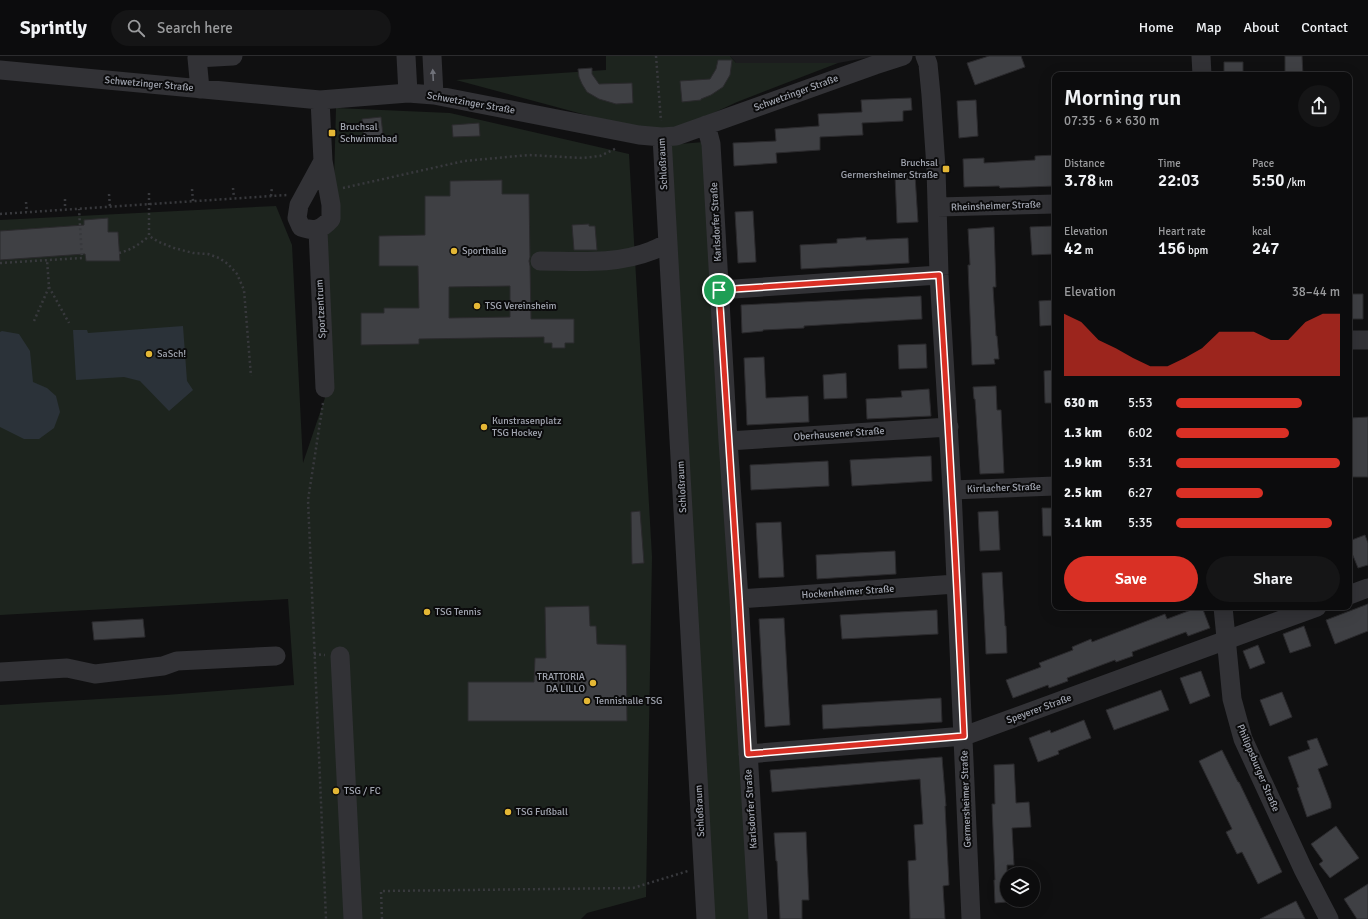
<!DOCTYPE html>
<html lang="en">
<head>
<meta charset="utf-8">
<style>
	body { margin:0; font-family:Signika,sans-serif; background:#151516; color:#f1f3f6; height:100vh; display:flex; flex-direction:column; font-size:15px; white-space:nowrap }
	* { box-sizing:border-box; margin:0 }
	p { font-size:13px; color:#9a9b9d }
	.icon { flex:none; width:22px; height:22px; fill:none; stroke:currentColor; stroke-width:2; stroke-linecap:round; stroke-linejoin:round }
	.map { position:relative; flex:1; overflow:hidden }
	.sheet { position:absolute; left:1052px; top:16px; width:300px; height:538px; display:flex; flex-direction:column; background:#0c0c0d; border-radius:8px; box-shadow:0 4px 16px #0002,0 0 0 1px #2c2c2e }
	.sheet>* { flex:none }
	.tools { position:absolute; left:1000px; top:811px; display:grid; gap:8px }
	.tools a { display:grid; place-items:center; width:40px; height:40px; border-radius:50%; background:#0c0c0d; box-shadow:0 4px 16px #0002,0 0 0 1px #2c2c2e; font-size:20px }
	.pin { position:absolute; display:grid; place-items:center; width:34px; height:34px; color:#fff; margin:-17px; border:2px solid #fff; border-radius:50%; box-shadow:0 1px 4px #0007 }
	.round { display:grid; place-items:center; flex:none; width:42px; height:42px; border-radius:21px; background:#151516 }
	.overview { display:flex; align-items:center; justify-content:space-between; height:68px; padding:0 12px }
	h1 { font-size:22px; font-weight:600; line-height:30px }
	.metrics { display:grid; grid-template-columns:repeat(3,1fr); gap:6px; height:68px; padding:4px 12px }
	.metrics div { display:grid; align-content:center }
	.metrics b { font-size:17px; font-weight:600 }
	.metrics small { font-size:11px; font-weight:400 }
	.metrics p { font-size:11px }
	.chart { height:112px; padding:8px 12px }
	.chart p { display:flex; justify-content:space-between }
	.chart svg { width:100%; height:72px; margin-top:4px; fill:#d93025; opacity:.7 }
	.action { display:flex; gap:8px; margin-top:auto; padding:8px 12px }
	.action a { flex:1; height:46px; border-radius:24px; background:#d93025; color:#fff; font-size:16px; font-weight:600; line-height:46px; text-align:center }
	.action a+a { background:#151516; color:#f1f3f6 }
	ul { padding:0 12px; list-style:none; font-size:13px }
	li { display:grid; grid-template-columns:64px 48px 1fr; align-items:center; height:30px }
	li i { height:10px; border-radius:5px; background:#d93025 }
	header { display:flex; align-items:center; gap:24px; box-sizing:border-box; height:56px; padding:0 20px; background:#0c0c0d; border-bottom:1px solid #2c2c2e }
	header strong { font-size:19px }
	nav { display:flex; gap:22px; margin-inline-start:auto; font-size:14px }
	.search { width:280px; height:36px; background:#151516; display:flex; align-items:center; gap:10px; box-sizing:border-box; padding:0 14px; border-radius:22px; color:#9a9b9d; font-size:15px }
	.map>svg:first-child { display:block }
	.built { fill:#1c1c1e }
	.green { fill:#1d241e }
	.water { fill:#2b3239 }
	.building { fill:#3f4044; stroke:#2b2a2d; fill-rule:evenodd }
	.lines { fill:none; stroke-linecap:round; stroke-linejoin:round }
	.path { stroke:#38393d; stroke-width:2.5; stroke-dasharray:2 3; stroke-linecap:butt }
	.minor { stroke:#323236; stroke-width:19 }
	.oneway { fill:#70727a }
	.route-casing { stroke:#fff; stroke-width:8 }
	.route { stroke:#d93025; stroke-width:5 }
	.poi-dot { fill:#e4b735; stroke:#0b0b0c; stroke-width:1.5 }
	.labels { text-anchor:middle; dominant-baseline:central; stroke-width:4; stroke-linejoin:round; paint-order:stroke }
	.street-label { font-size:10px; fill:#a2a6b1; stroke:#0b0b0c }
	.poi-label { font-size:10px; fill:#a2a6b1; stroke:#0b0b0c; text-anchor:start }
</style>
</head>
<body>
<header>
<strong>Sprintly</strong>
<div class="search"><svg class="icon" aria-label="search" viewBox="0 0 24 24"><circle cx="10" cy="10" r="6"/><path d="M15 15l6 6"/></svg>Search here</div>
<nav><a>Home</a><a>Map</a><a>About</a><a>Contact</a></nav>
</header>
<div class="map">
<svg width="1368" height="863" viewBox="0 0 1368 863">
	<rect width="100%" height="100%" fill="#101011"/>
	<path class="built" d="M730 0H876L838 7H736Z"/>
	<path class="green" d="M606 0H730L736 7H838L737 46 694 66 653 77 456 24 606 14Z
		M336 52 450 57 629 98 652 501 646 841 587 857 581 863H0V649L166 639 294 629 288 543 0 559V164L276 150 292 189 303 407 331 324 327 177 334 124Z
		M704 86 751 863H712L667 89Z"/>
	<path class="water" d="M183 270 187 325 193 334 169 355 140 325 124 321 76 324 73 274H87L88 277Z
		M2 275 19 278 30 295 33 326 47 332 56 340 60 356 54 372 39 383H24L0 371V276Z"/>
	<path class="building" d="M989 0H1021L1025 11 975 29 967 7Z
		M1285 0H1302L1303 19H1285Z
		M718 4H732L730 19 723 31 711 39 701 43V44L682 46 680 25 710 23 716 13Z
		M1224 6H1243V19H1224Z
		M592 12V18L599 28 632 27 633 47 616 48 599 43 587 36 582 28 579 21 578 13Z
		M911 42 912 54 903 55V65L862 67 863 79 820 81V94L776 97 777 107 734 110 733 87 776 85 775 73 819 70 818 58 862 56 861 44Z
		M976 44 978 80 959 82 957 45Z
		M381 61 383 79 364 81 362 63Z
		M479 67 480 80 453 81 452 69Z
		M1055 99V130L1000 132 999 130 964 131 963 103 984 102V107L1035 104V100Z
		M915 119 918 166 897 167 895 120Z
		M502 124V138H529L530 201 529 205 530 210 531 263H574V287H565V292H552V287H544V281L419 283V288L361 289V257H384V252H419L418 210H379V180L425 179V140H450V125ZM510 230V261L449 262V231Z
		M753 155 756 206 738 207 735 156Z
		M108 162V176H118L120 205H86L85 198 0 204V175L84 169V164Z
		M589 168V170H595L597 194H574L572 169Z
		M1053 170 1054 198 1032 199 1030 171Z
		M994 171 996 231H993L996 280H997L999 303H994L995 308 972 309 968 209H970L968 173Z
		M866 181V184L908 182 909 207 801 213 800 189 837 187V183Z
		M1349 238H1363V263H1349Z
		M921 240 922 263 804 270V272L763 274V275L742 277 741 249Z
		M1055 244V269L1040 270 1039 245Z
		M926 288 927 312 899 313 898 289Z
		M764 301 766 342 808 340 809 366 747 369 744 302Z
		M1055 314V347H1045L1044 315Z
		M846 317 847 342 824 343 823 319Z
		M996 330 997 354H1001L1004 417 980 418 975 343H974L973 331Z
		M929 333 931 360 867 363 866 343 902 341 901 335Z
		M1368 361V421H1349V362Z
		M931 400 932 425 852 430 850 404Z
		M828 405 829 430 751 434 750 409Z
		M1042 452H1055V480H1043Z
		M640 455 644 507 632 508 631 456Z
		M998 455 1000 494 980 495 978 456Z
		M781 466 784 521 759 522 756 467Z
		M1365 479 1368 487V509L1358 512 1349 490V485Z
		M895 495 896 518 817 523 816 499Z
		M1002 516 1005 570H1006L1007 597 986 598 982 517Z
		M1368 548V575L1335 588 1326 564Z
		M589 550 590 570H596L597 588 626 589 627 665H468V626H534L535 602H546L545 551Z
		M1199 551H1202L1210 572 1188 580 1186 576 1132 596 1133 600 1116 606 1115 604 1067 622 1068 625 1049 632 1048 629 1013 642 1006 624 1041 611 1039 607 1073 594 1072 591 1091 583 1092 586 1165 558 1167 563Z
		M937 554 938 578 842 583 840 559Z
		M784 562 790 669 765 671 759 563Z
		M143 563 145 581 94 584 92 566Z
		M1304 570 1311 590 1290 597 1283 578Z
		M1258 589 1265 607 1250 613 1243 595Z
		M1201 615 1210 640 1190 648 1180 622Z
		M1161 634 1169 654 1114 674 1106 654Z
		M1282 636 1292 661 1270 670 1260 644Z
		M941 642 942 666 823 673 822 649Z
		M1084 664 1091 682 1058 695 1059 698 1038 706 1029 682 1050 674 1051 677Z
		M1317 682 1328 709 1318 713 1331 747V752L1307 761 1297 732 1299 731 1288 701 1310 693 1307 685Z
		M1222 694 1238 726H1239L1282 816 1258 828 1242 796 1237 798 1226 776 1232 773 1199 705Z
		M942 701 946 750H945L949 829 943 830 945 863H910L908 805 916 804 914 769 923 768 920 723 772 736 770 714Z
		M1014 708 1016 747 1029 746 1031 771 1012 772 1014 809H1007V846L995 847 994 824H995L992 748H995L994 709Z
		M1336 770 1359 802 1330 822 1319 808 1323 805 1311 788Z
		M806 776 809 844H802V863H780L777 805H776L774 777Z
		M1368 828V863H1357L1344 843Z
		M1296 845 1305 863H1260Z"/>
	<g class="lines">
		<path class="path" d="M656 0 661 65
			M233 132 234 142
			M343 132 464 105 529 99 582 102 600 100 617 92
			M192 133 193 145
			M149 137V180L159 186 174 192 193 197 208 198 219 202 228 208 237 218 244 234 251 320
			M109 138 110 151
			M271 140 272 131
			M65 143V153
			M26 146 27 156
			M0 158 287 139
			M119 197C131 194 140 188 149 180
			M0 207 82 202 79 153
			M49 231 69 267
			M34 265 49 231 47 204
			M323 347 308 444 326 863
			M314 598 325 599
			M382 863 381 835 633 832 688 815"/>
		<path class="minor" d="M406 0 408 37
			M432 0 434 39
			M925 0 928 8 931 39 936 112 939 219 952 434 971 863
			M1201 0 1202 19
			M0 14 320 44 408 37 434 39 639 79 662 81 676 80 875 9 903 0
			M200 33 197 2 233 0
			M320 44 323 105 331 149V163C321 174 315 176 301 171L297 162 299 149 323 105
			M706 69 711 88 728 385 739 543 758 863
			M662 81 706 863
			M937 151 1055 148
			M318 174 325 332
			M540 205C576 205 616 209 651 195 657 193 662 190 668 187
			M719 234 939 219
			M1349 284H1368
			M728 385 949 371
			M952 434 1055 430
			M1349 539 1368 532
			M739 543 956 528
			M1223 551 1232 643 1243 683 1303 813 1329 863
			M340 600 353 863
			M0 616 67 612 95 618 163 610 177 605 276 600
			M748 698 964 680 1317 551"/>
	</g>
	<defs><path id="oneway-solid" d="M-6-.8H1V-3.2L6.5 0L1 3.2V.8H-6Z"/></defs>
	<use class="oneway" href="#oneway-solid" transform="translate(433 19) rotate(-93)"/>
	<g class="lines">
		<defs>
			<path id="route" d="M939 219C949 373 957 527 964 680L748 698 739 543 719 234Z"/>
		</defs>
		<use href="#route" class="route-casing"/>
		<use href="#route" class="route"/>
	</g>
	<g class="poi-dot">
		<rect x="328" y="73" width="8" height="8" rx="2"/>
		<rect x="942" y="109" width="8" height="8" rx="2"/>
		<circle cx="454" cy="195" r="4"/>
		<circle cx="477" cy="250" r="4"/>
		<circle cx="149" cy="298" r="4"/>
		<circle cx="484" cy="371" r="4"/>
		<circle cx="427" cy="556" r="4"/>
		<circle cx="593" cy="627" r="4"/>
		<circle cx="587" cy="645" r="4"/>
		<circle cx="336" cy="735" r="4"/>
		<circle cx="508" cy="756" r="4"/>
	</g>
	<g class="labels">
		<g class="street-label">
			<text transform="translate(149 28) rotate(5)">Schwetzinger Straße</text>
			<text transform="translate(796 37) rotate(-20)">Schwetzinger Straße</text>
			<text transform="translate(471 47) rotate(10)">Schwetzinger Straße</text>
			<text transform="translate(663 108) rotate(-93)">Schloßraum</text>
			<text transform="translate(996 150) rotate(-2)">Rheinsheimer Straße</text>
			<text transform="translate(716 166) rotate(-93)">Karlsdorfer Straße</text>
			<text transform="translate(321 253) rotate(-93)">Sportzentrum</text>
			<text transform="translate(839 378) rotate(-4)">Oberhausener Straße</text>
			<text transform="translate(682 431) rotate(-93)">Schloßraum</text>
			<text transform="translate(1004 432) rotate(-2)">Kirrlacher Straße</text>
			<text transform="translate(848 536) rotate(-4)">Hockenheimer Straße</text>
			<text transform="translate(1039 653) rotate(-20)">Speyerer Straße</text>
			<text transform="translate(1258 712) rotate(67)">Philippsburger Straße</text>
			<text transform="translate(966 743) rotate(-92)">Germersheimer Straße</text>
			<text transform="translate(751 753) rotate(-94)">Karlsdorfer Straße</text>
			<text transform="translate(700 755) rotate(-93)">Schloßraum</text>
		</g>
		<g class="poi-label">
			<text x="340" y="71">Bruchsal<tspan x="340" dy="12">Schwimmbad</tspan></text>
			<text x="938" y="107" text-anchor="end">Bruchsal<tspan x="938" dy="12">Germersheimer Straße</tspan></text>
			<text x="462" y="195">Sporthalle</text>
			<text x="485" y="250">TSG Vereinsheim</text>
			<text x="157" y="298">SaSch!</text>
			<text x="492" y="365">Kunstrasenplatz<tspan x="492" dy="12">TSG Hockey</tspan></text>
			<text x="435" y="556">TSG Tennis</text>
			<text x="585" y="621" text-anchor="end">TRATTORIA<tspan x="585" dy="12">DA LILLO</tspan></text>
			<text x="595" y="645">Tennishalle TSG</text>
			<text x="344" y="735">TSG / FC</text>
			<text x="516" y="756">TSG Fußball</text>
		</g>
	</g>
</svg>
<div class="tools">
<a><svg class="icon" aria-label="layers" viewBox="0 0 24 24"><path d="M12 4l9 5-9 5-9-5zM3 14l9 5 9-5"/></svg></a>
</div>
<div class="pin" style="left:719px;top:234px;background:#1e9e55"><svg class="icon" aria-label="arrive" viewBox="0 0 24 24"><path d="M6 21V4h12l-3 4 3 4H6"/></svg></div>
<section class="sheet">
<div class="overview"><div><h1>Morning run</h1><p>07:35 · 6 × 630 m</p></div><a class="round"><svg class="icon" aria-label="share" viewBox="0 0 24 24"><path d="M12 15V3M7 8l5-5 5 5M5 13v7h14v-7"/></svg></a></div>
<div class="metrics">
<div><p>Distance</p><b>3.78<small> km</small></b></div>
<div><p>Time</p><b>22:03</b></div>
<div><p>Pace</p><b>5:50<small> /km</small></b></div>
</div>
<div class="metrics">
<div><p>Elevation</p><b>42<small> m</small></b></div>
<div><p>Heart rate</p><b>156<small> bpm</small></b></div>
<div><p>kcal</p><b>247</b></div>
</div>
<div class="chart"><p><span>Elevation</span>38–44 m</p>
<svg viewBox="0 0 160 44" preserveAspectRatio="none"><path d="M0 44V6L10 11L20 22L30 27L40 33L50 38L60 38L70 33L80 27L90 17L100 17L110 17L120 22L130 22L140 11L150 6L160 6V44z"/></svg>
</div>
<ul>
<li><b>630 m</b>5:53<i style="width:77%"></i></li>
<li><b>1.3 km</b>6:02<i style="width:69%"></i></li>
<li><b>1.9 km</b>5:31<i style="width:100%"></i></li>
<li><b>2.5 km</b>6:27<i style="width:53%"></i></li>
<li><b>3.1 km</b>5:35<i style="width:95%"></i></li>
</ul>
<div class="action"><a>Save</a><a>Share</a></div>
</section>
</div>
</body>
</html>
